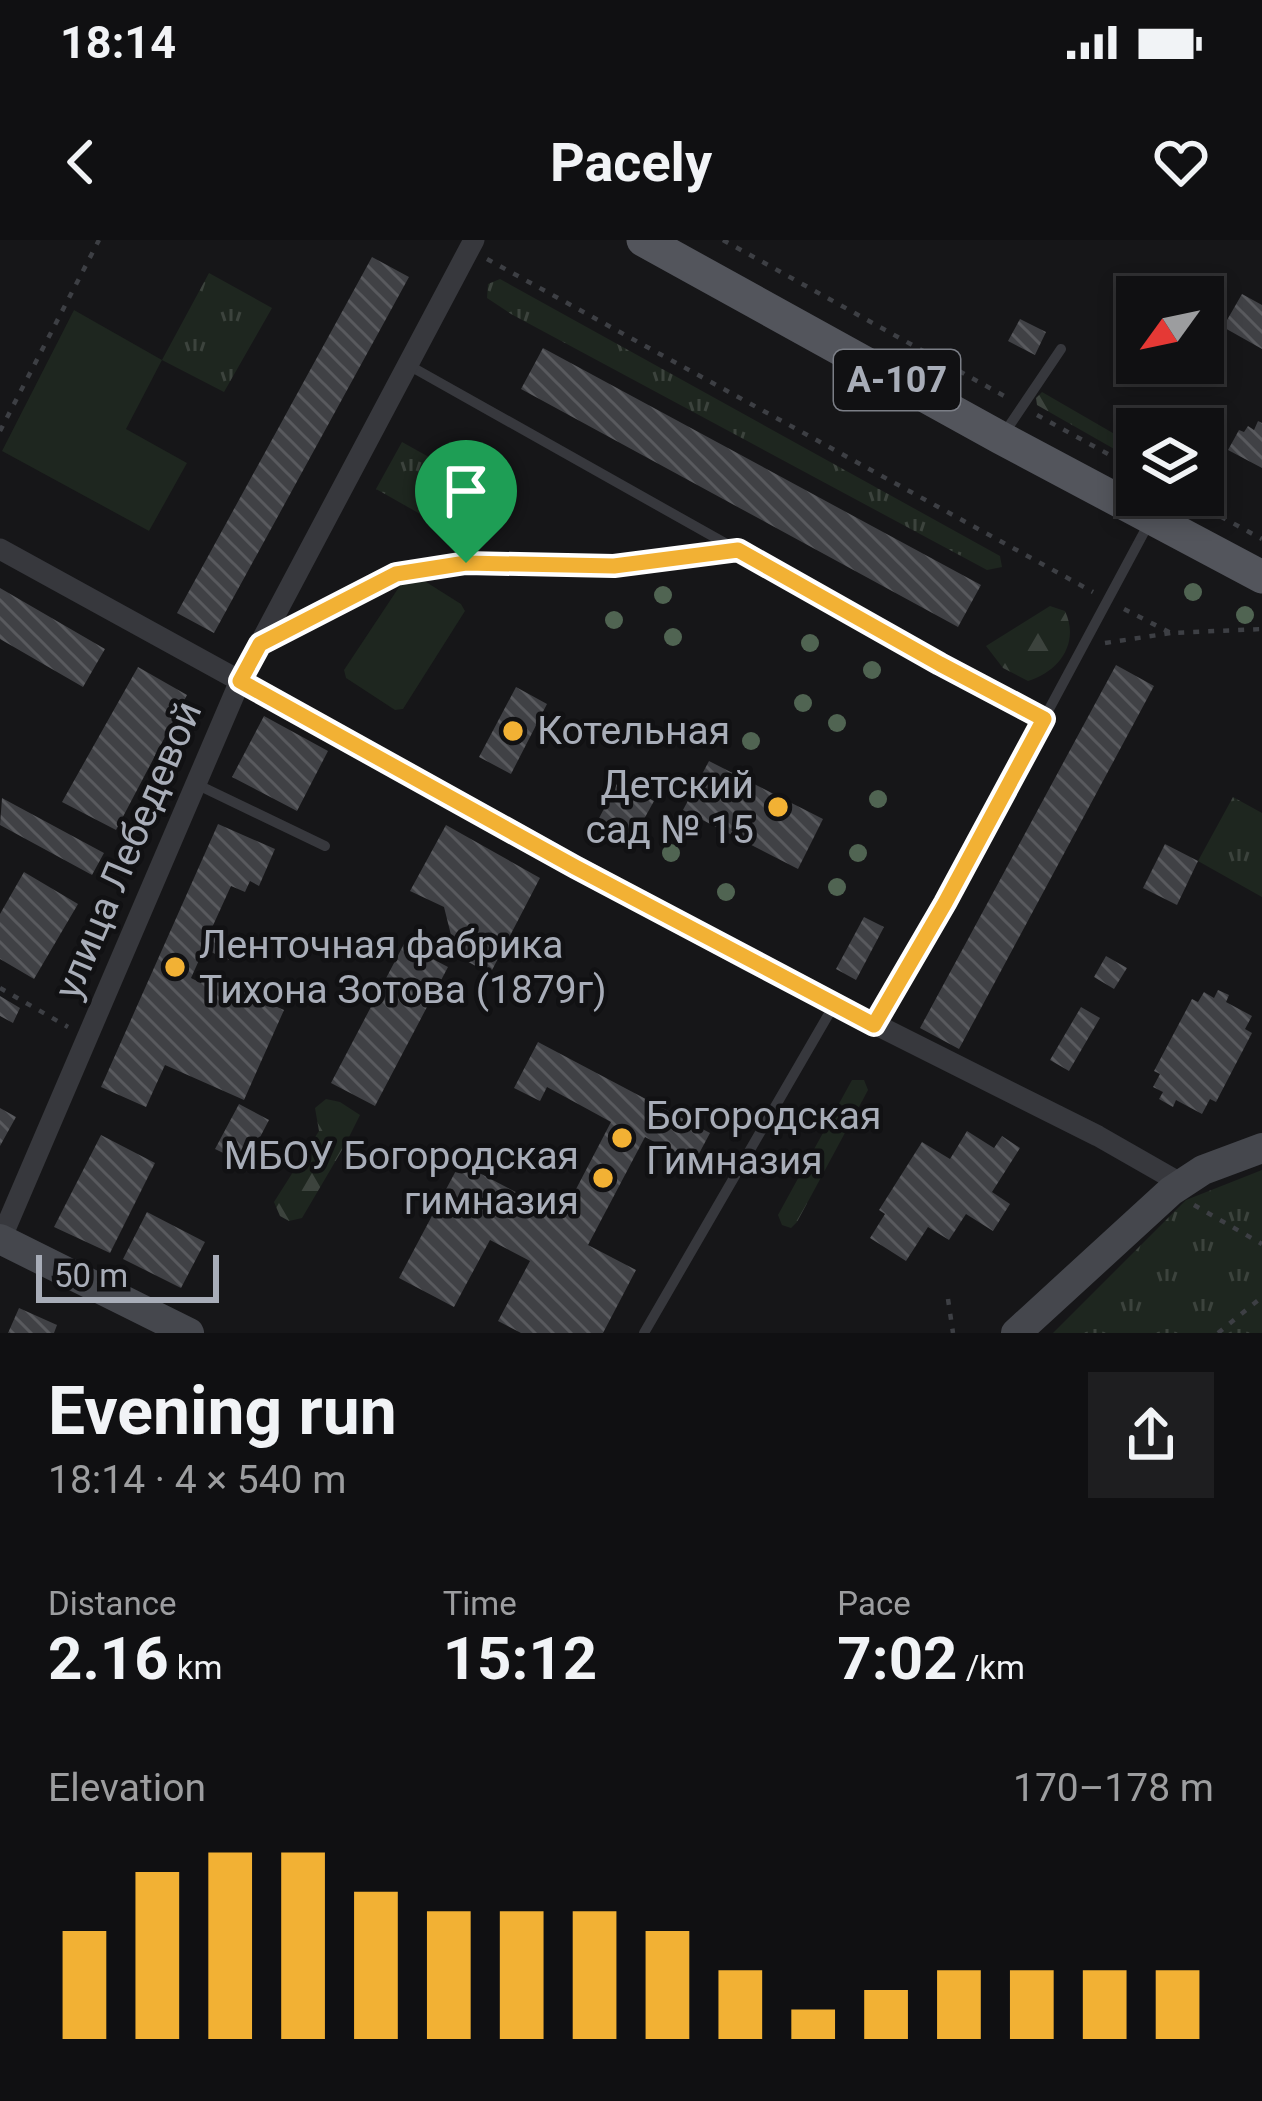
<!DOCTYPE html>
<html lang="en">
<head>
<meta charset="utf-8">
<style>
	body { margin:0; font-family:Roboto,sans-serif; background:#1e1e20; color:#f1f3f6; height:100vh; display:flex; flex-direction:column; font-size:45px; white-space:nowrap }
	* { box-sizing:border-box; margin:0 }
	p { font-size:39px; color:#9c9d9f }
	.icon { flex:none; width:66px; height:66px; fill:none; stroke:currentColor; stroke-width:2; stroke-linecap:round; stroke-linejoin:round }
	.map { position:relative; height:1093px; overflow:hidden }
	.panel { display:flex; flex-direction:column; background:#101012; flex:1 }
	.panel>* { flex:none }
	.needle { width:78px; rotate:237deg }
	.fabs { position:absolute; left:1116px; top:36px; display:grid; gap:24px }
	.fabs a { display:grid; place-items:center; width:108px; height:108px; border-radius:0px; background:#101012; box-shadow:0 6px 18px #0003,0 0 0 3px #303032; font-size:60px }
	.scale { position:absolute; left:36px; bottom:30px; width:183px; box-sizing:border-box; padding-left:12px; border:6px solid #a8adb8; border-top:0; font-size:33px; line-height:42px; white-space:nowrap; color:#a8adb8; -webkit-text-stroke:9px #111113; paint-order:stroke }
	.pin { position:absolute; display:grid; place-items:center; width:102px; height:102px; color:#fff; margin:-123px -51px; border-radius:50% 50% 50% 0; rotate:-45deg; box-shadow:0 0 12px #0007 }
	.pin .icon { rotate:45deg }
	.round { display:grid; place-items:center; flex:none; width:126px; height:126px; border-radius:0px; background:#1e1e20 }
	.headline { display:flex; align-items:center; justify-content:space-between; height:204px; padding:0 48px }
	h1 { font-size:66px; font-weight:700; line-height:90px }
	.figures { display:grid; grid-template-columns:repeat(3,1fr); gap:18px; height:204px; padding:12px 48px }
	.figures div { display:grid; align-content:center }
	.figures b { font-size:60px; font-weight:700 }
	.figures small { font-size:33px; font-weight:400 }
	.figures p { font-size:33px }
	.chart { height:336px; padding:24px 48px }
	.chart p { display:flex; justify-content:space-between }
	.chart svg { width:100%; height:216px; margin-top:12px; stroke:#f2b134; stroke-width:6 }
	.status { display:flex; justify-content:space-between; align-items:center; height:84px; padding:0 60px; background:#101012; direction:ltr }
	.status svg { height:33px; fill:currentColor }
	header { display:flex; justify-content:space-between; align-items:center; height:156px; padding:0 48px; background:#101012; font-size:54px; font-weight:700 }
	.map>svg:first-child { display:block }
	.grass { fill:url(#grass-tufts) }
	.forest { fill:url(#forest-firs) }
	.pitch { fill:#1e261f }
	.building { fill:url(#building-back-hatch) }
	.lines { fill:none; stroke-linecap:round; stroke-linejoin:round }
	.path { stroke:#3d3f44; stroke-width:4.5; stroke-dasharray:6 9; stroke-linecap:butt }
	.lane { stroke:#37383d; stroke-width:10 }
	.street { stroke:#37383d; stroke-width:21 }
	.secondary { stroke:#45474d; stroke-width:30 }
	.primary { stroke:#53555c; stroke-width:33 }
	.tree { fill:#506452 }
	.route-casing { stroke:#fff; stroke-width:24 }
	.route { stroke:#f2b134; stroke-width:15 }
	.poi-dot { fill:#f2b134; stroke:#111113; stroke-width:4.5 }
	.labels { text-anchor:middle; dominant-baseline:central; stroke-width:9; stroke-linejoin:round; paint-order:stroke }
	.shield { fill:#111113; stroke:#7b7e86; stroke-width:3 }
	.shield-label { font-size:36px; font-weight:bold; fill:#a8adb8 }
	.poi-label { font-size:39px; fill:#a8adb8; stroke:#111113; text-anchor:start }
	.street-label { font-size:39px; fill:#a8adb8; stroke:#111113 }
</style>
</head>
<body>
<div class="status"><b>18:14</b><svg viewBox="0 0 49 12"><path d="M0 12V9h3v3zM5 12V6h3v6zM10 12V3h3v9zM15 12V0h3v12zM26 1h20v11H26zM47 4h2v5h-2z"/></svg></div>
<header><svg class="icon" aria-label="back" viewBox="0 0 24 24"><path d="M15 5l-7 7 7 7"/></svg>Pacely<svg class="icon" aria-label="heart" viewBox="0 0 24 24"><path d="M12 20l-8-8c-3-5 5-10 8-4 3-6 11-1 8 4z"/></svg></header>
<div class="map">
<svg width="1262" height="1093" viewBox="0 0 1262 1093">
	<defs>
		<pattern id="grass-tufts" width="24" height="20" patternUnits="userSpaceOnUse" patternTransform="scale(3)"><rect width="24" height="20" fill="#1e261f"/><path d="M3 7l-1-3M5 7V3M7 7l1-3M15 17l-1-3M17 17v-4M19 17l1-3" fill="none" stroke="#3c433d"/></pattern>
		<pattern id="forest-firs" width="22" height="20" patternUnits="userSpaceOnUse" patternTransform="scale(3)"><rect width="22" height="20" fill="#1e261f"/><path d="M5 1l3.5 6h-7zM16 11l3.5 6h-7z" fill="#3c433d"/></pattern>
		<pattern id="building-back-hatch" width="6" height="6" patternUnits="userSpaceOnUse" patternTransform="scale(3)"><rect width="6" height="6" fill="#404145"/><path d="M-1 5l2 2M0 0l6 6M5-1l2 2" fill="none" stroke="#595a5e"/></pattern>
	</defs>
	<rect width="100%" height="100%" fill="#161618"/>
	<path class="grass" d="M209 33 272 68 224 152 162 120Z
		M500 39 1000 316 1002 327 987 330 511 74 487 58 488 44Z
		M402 202 495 254 468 301 376 249Z
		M1233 557 1262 573V657L1198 621Z
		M1262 930V1093H1053L1186 960Z"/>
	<path class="forest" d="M1042 152 1137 207V222L1037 165 1036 158Z
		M1050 366 1065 371C1080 403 1059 432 1028 441L1003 428 986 406Z
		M852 840H864L868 850 797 982 791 988 782 985 778 975Z
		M326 859 340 862 360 875 345 905 302 978 289 981 280 976 274 962 319 891 315 868Z"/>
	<path class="pitch" d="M74 70 162 120 126 189 187 223 149 291 2 211Z
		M407 335H415L461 364 465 371 403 469 395 470 346 438 344 430Z"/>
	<path class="building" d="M372 17 409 37 214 393 177 373Z
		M1242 54 1262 65V109L1223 87Z
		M1020 79 1046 92 1035 115 1008 101Z
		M543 108 981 345 958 387 521 149Z
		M1258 181 1262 183V228L1228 210 1239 190 1244 192 1248 186 1254 190Z
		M0 348 105 409 83 447 0 399Z
		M1116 425 1154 446 959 809 920 788Z
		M138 427 187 455 116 590 62 562Z
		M516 447 547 464 511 534 479 517Z
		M264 476 328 511 297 571 232 537Z
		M709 521 823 579 798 629 683 570Z
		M618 542 654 561 632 601 597 582Z
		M2 558 104 613 92 635 0 585Z
		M218 584 275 609 259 646 250 641 245 652 231 646 210 692 236 704 229 720 204 709 191 738 201 743 205 735 284 770 244 860 165 825 146 867 101 847Z
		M446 585 540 638 490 734 456 715 444 667 410 651Z
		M1165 604 1198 621 1177 665 1143 648Z
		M24 632 78 664 34 739 0 719V674Z
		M864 677 884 687 856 740 836 729Z
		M404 704 448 727 375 866 331 843Z
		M1106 716 1127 728 1114 749 1094 737Z
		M1218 750 1229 755 1226 762 1252 776 1245 789 1252 793 1216 862 1210 859 1202 874 1176 860 1173 867 1159 859 1163 852 1153 847 1160 834 1154 831 1192 759 1198 762 1204 752 1214 758Z
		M0 756 20 768 13 783 0 776Z
		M1081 767 1100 778 1069 831 1050 820Z
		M538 802 710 893 694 923 645 897 588 1005 636 1030 603 1093H521L498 1081 530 1021 490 1000 454 1067 399 1038 460 923 562 976 611 882 547 847 540 861 514 848Z
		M239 864 269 880 246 924 215 909Z
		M0 868 16 877 0 906Z
		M967 891 994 908 1002 896 1020 908 992 952 1010 964 993 991 966 974 949 1000 928 987 906 1021 870 998 885 974 879 970 922 902 950 919Z
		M101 895 155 923 110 1013 54 987Z
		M147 972 205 1002 181 1048 123 1019Z
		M19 1068 57 1085 54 1093H8Z"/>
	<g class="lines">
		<path class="path" d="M723 0 1006 157
			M487 19 1093 352
			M1037 175 1137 230
			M0 191 99 0
			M1181 255 1262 299
			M1124 369 1171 393 1262 389
			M296 385 396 334 466 323 614 326 708 314
			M1105 403 1171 393
			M0 748 68 787
			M1194 965 1262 1004
			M948 1059 953 1093
			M1218 1093 1262 1057"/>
		<path class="lane" d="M410 126 940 424 1044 479
			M1003 195 1061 109
			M196 544 325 606
			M874 785 945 663 1149 283
			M644 1093 834 765"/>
		<path class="street" d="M0 309 749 721 1098 896 1182 944
			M0 1001 240 441 474 0"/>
		<path class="secondary" d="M0 999 189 1093
			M1016 1093 1171 951 1203 930 1262 908"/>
		<path class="primary" d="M643 0 1001 198 1262 337"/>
	</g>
	<g class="tree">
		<circle cx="473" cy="224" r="9"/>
		<circle cx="1193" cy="352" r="9"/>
		<circle cx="663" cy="355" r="9"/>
		<circle cx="1245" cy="375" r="9"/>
		<circle cx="614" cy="380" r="9"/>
		<circle cx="673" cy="397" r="9"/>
		<circle cx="810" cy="403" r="9"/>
		<circle cx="872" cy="430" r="9"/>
		<circle cx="803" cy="463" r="9"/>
		<circle cx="837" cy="483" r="9"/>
		<circle cx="751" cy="501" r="9"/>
		<circle cx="878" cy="559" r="9"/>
		<circle cx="671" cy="613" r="9"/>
		<circle cx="858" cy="613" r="9"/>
		<circle cx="837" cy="647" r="9"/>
		<circle cx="726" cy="652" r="9"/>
	</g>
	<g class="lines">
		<defs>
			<path id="route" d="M738 310 940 424 1044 479 945 663 874 785 575 627 240 441 260 404 396 334 466 323 614 326Z"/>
		</defs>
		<use href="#route" class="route-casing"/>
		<use href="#route" class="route"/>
	</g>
	<g class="poi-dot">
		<circle cx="513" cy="491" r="12"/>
		<circle cx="778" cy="567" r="12"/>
		<circle cx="175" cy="727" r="12"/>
		<circle cx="622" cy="898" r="12"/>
		<circle cx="603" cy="938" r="12"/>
	</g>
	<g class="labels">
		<rect class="shield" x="834" y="110" width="126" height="60" rx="9"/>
		<g class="shield-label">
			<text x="897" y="140">А-107</text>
		</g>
		<g class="poi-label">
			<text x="537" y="491">Котельная</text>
			<text x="754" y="545" text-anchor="end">Детский<tspan x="754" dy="45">сад № 15</tspan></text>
			<text x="199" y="705">Ленточная фабрика<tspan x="199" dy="45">Тихона Зотова (1879г)</tspan></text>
			<text x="646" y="876">Богородская<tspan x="646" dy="45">Гимназия</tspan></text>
			<text x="579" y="916" text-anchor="end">МБОУ Богородская<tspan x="579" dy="45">гимназия</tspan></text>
		</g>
		<g class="street-label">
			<text transform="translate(128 610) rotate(-67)">улица Лебедевой</text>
		</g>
	</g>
</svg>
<div class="fabs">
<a><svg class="needle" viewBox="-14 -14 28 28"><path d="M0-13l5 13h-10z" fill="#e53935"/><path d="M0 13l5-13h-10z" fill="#9c9d9f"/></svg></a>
<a><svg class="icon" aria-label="layers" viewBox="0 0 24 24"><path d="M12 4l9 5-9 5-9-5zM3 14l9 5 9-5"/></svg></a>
</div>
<div class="scale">50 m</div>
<div class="pin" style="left:466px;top:323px;background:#1e9e55"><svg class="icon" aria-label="arrive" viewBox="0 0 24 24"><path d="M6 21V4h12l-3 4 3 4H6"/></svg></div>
</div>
<section class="panel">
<div class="headline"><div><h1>Evening run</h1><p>18:14 · 4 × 540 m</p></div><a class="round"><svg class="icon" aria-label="share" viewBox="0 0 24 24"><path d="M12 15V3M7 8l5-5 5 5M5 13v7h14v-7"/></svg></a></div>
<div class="figures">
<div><p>Distance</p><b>2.16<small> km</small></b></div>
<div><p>Time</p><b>15:12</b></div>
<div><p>Pace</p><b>7:02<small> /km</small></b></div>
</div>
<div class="chart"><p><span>Elevation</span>170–178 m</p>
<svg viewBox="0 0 160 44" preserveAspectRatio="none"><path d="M5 44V22M15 44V10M25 44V6M35 44V6M45 44V14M55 44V18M65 44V18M75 44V18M85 44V22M95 44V30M105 44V38M115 44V34M125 44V30M135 44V30M145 44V30M155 44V30"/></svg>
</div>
</section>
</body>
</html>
